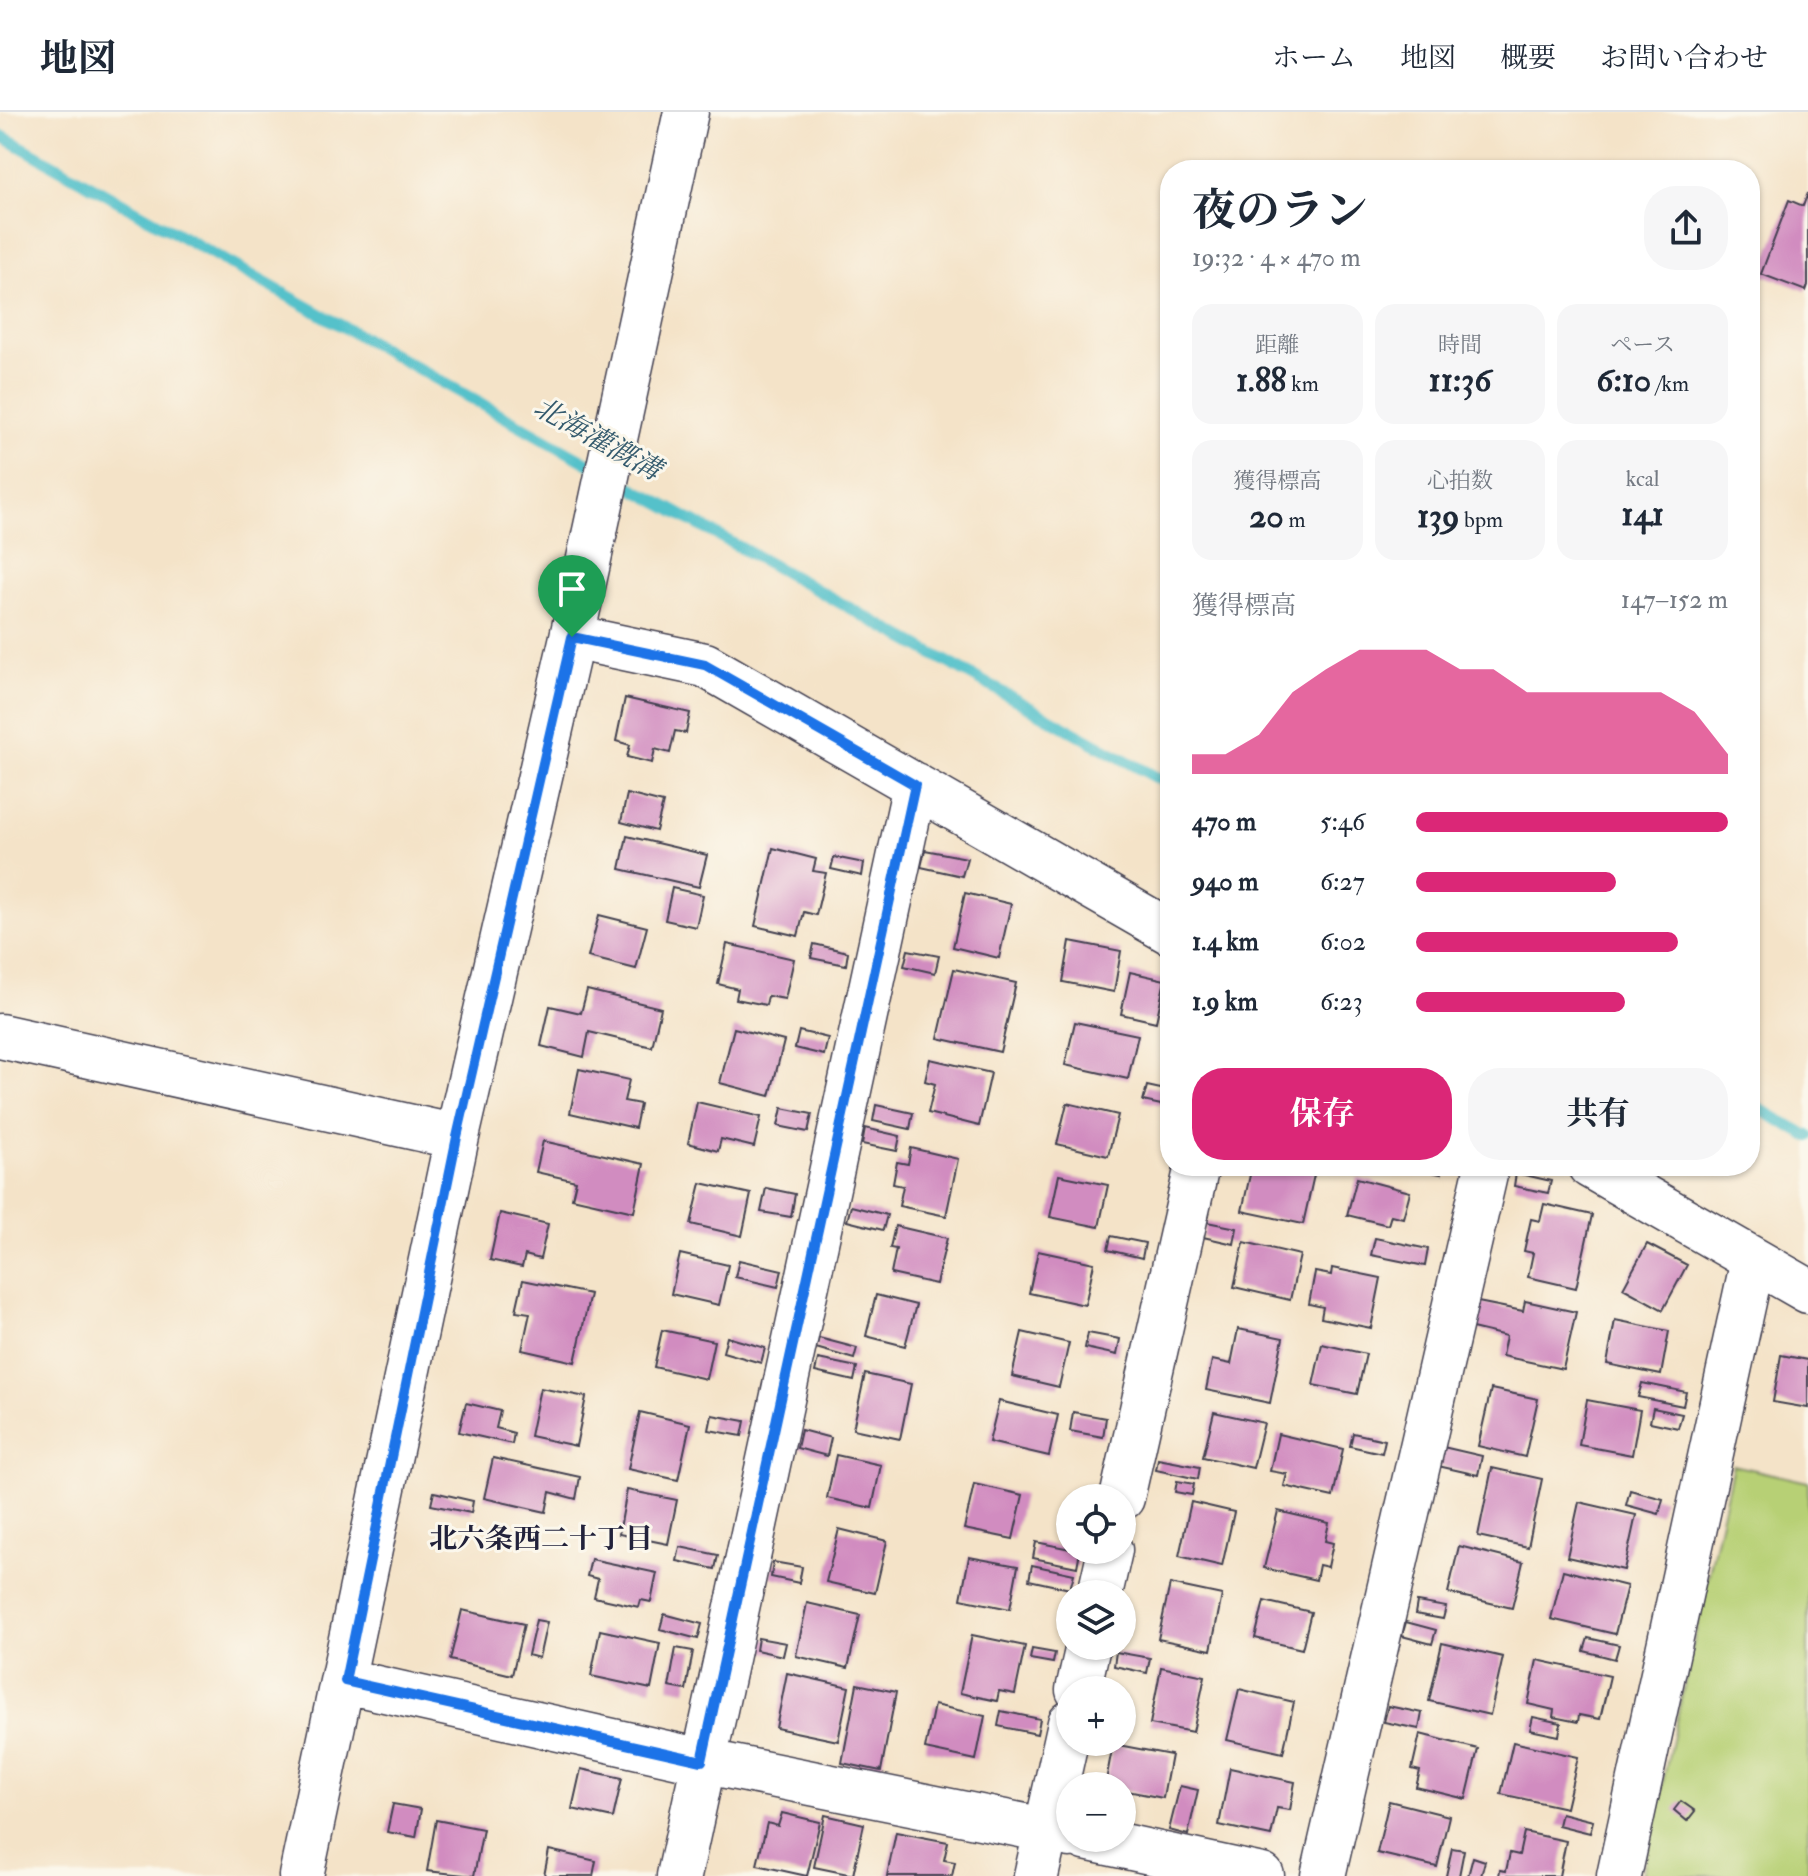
<!DOCTYPE html>
<html lang="ja">
<head>
<meta charset="utf-8">
<style>
	body { margin:0; font-family:"IM FELL Double Pica","Noto Serif JP",serif; background:#f6f6f7; color:#1f2937; height:100vh; display:flex; flex-direction:column; font-size:30px; white-space:nowrap }
	* { box-sizing:border-box; margin:0 }
	p { font-size:26px; color:#747a83 }
	.icon { flex:none; width:44px; height:44px; fill:none; stroke:currentColor; stroke-width:2; stroke-linecap:round; stroke-linejoin:round }
	.map { position:relative; flex:1; overflow:hidden }
	.side { position:absolute; left:1160px; top:48px; width:600px; height:1016px; display:flex; flex-direction:column; background:#fff; border-radius:32px; box-shadow:0 2px 6px #0004 }
	.side>* { flex:none }
	.tools { position:absolute; left:1056px; top:1372px; display:grid; gap:16px }
	.tools a { display:grid; place-items:center; width:80px; height:80px; border-radius:50%; background:#fff; box-shadow:0 2px 6px #0004; font-size:40px }
	.pin { position:absolute; display:grid; place-items:center; width:68px; height:68px; color:#fff; margin:-82px -34px; border-radius:50% 50% 50% 0; rotate:-45deg; box-shadow:0 0 8px #0007 }
	.pin .icon { rotate:45deg }
	.round { display:grid; place-items:center; flex:none; width:84px; height:84px; border-radius:32px; background:#f6f6f7 }
	.head { display:flex; align-items:center; justify-content:space-between; height:136px; padding:0 32px }
	h1 { font-size:44px; font-weight:700; line-height:60px }
	.stats { display:grid; grid-template-columns:repeat(3,1fr); gap:12px; height:136px; padding:8px 32px }
	.stats div { display:grid; align-content:center; border-radius:20px; background:#f6f6f7; text-align:center }
	.stats b { font-size:34px; font-weight:700 }
	.stats small { font-size:22px; font-weight:400 }
	.stats p { font-size:22px }
	.chart { height:224px; padding:16px 32px }
	.chart p { display:flex; justify-content:space-between }
	.chart svg { width:100%; height:144px; margin-top:8px; fill:#db2777; opacity:.7 }
	.button { display:flex; gap:16px; margin-top:auto; padding:16px 32px }
	.button a { flex:1; height:92px; border-radius:32px; background:#db2777; color:#fff; font-size:32px; font-weight:700; line-height:92px; text-align:center }
	.button a+a { background:#f6f6f7; color:#1f2937 }
	ul { padding:0 32px; list-style:none; font-size:26px }
	li { display:grid; grid-template-columns:128px 96px 1fr; align-items:center; height:60px }
	li i { height:20px; border-radius:10px; background:#db2777 }
	header { display:flex; align-items:center; gap:48px; box-sizing:border-box; height:112px; padding:0 40px; background:#fff; border-bottom:2px solid #e0e1e3 }
	header strong { font-size:38px }
	nav { display:flex; gap:44px; margin-inline-start:auto; font-size:28px }
	.map>svg:first-child { display:block }
	.green { fill:#b7d075; stroke:#6c7958; stroke-width:2 }
	.lines { fill:none; stroke-linecap:round; stroke-linejoin:round }
	.stream { stroke:#54c1ca; stroke-width:12 }
	.building { fill:#d18cc0 }
	.minor-casing { stroke:#423f50; stroke-width:47 }
	.minor { stroke:#fff; stroke-width:44 }
	.route-casing { stroke:#fff; stroke-width:16 }
	.route { stroke:#1a73e8; stroke-width:10 }
	.labels { text-anchor:middle; dominant-baseline:central; stroke-width:6; stroke-linejoin:round; paint-order:stroke }
	.water-label { font-size:28px; font-style:italic; fill:#345a6d; stroke:#fbf7ec }
	.neighbourhood-label { font-size:28px; font-weight:bold; fill:#22223b; stroke:#fbf7ec }
</style>
</head>
<body>
<header>
<strong>地図</strong>
<nav><a>ホーム</a><a>地図</a><a>概要</a><a>お問い合わせ</a></nav>
</header>
<div class="map">
<svg width="1808" height="1764" viewBox="0 0 1808 1764">
	<rect width="100%" height="100%" fill="#fbf7ec"/>
	<filter id="ink" filterUnits="userSpaceOnUse"><feTurbulence type="fractalNoise" baseFrequency=".0125" numOctaves="2"/><feDisplacementMap in="SourceGraphic" scale="16" xChannelSelector="R" yChannelSelector="G"/><feConvolveMatrix kernelMatrix="1 2 1 2 8 2 1 2 1" color-interpolation-filters="sRGB"/></filter>
	<filter id="wash" filterUnits="userSpaceOnUse"><feTurbulence type="fractalNoise" baseFrequency=".006" numOctaves="4" result="noise"/><feDisplacementMap in="SourceGraphic" scale="32" xChannelSelector="R" yChannelSelector="G"/><feGaussianBlur stdDeviation="1.8" result="paint"/><feColorMatrix in="noise" values="0 0 0 0 0 0 0 0 0 0 0 0 0 0 0 0 0 1.4 0 .05"/><feComposite in="paint" operator="in"/></filter>
	<g filter="url(#wash)">
		<rect width="100%" height="100%" fill="#f4e3c8"/>
		<path class="green" d="M1733 1353 1808 1370V1764H1642Z"/>
		<g class="lines">
			<path class="stream" d="M0 23 600 358
				M616 367 1170 673
				M1750 992 1808 1024"/>
		</g>
		<g id="blocks">
			<path class="building" d="M1808 81V173L1806 179 1761 162 1789 88 1803 94Z
				M625 586 690 601 686 621 675 619 670 641 655 637 652 651 627 645 630 633 616 629Z
				M627 682 663 691 656 719 621 710Z
				M627 724 707 743 699 775 620 757Z
				M773 736 816 747 813 759 826 761 816 803 804 800 798 824 755 814Z
				M925 738 967 746 962 764 921 755Z
				M834 745 864 751 862 764 831 757Z
				M672 776 703 783 696 815 665 808Z
				M965 781 1011 792 999 846 953 835Z
				M599 803 647 815 636 857 588 845Z
				M1070 829 1121 839 1114 880 1063 870Z
				M727 832 794 847 785 887 768 884 766 893 736 887 738 877 718 872Z
				M814 832 848 840 846 853 811 846Z
				M908 838 939 844 935 861 904 854Z
				M954 857 1016 871 1000 940 938 926Z
				M1130 860 1165 868 1156 910 1121 902Z
				M587 878 661 896 652 935 589 920 584 945 541 934 550 894 581 901Z
				M1075 910 1138 923 1128 967 1065 953Z
				M734 916 784 929 770 984 720 971Z
				M799 919 828 926 824 943 795 936Z
				M930 947 991 961 979 1014 928 1001 935 972 925 969Z
				M579 957 629 968 624 989 640 992 635 1016 570 1001Z
				M1147 974 1170 979V995L1143 989Z
				M697 990 761 1005 754 1035 721 1027 718 1039 688 1031Z
				M1067 991 1118 1003 1108 1044 1057 1032Z
				M876 993 913 1001 910 1017 873 1009Z
				M782 996 812 1002 808 1020 778 1014Z
				M865 1016 900 1024 897 1039 862 1032Z
				M543 1029 644 1052 634 1100 572 1086 576 1069 536 1060Z
				M911 1036 958 1047 946 1104 899 1094 903 1074 893 1072 897 1050 908 1052Z
				M1252 1054H1316L1303 1112 1242 1099Z
				M1427 1054H1442L1441 1062 1426 1059Z
				M1516 1061 1551 1069 1548 1081 1514 1074Z
				M1059 1063 1108 1073 1099 1115 1050 1105Z
				M1357 1066 1410 1080 1403 1106 1391 1103 1388 1113 1347 1103Z
				M701 1071 751 1082 742 1124 691 1112Z
				M766 1076 795 1082 791 1105 761 1100Z
				M1544 1092 1592 1103 1576 1176 1528 1165 1533 1141 1524 1139 1531 1107 1540 1109Z
				M851 1094 887 1103 883 1118 847 1109Z
				M500 1101 548 1112 540 1147 525 1143 522 1155 490 1148Z
				M1207 1110 1237 1116 1234 1132 1203 1125Z
				M895 1114 947 1126 936 1172 891 1162 896 1137 890 1136Z
				M1111 1124 1145 1131 1142 1146 1108 1138Z
				M1375 1126 1428 1137 1425 1154 1371 1143Z
				M1244 1130 1300 1143 1290 1188 1234 1175Z
				M1647 1132 1687 1153 1663 1198 1623 1176Z
				M1038 1139 1094 1151 1085 1193 1029 1181Z
				M680 1142 728 1153 719 1193 671 1182Z
				M739 1148 782 1158 778 1175 735 1165Z
				M1332 1156 1381 1166 1371 1216 1321 1206 1323 1195 1309 1192 1315 1160 1331 1163Z
				M523 1168 590 1182 575 1250 522 1238 530 1201 516 1199Z
				M876 1183 916 1193 905 1234 866 1224Z
				M1473 1189 1523 1199 1525 1189 1576 1200 1563 1257 1502 1244 1506 1224 1468 1215Z
				M1615 1208 1669 1219 1661 1263 1607 1252Z
				M1238 1217 1283 1226 1270 1291 1206 1278 1212 1248 1231 1252Z
				M662 1218 714 1229 706 1267 654 1255Z
				M1022 1220 1069 1231 1059 1275 1012 1264Z
				M1088 1221 1120 1227 1117 1243 1085 1236Z
				M727 1225 765 1236 761 1251 723 1240Z
				M819 1226 857 1236 854 1247 816 1236Z
				M1322 1232 1366 1242 1357 1282 1313 1273Z
				M1781 1243 1808 1248V1296L1773 1290Z
				M818 1247 857 1255 854 1269 815 1260Z
				M865 1262 911 1272 900 1327 853 1317Z
				M1642 1271 1686 1280 1683 1294 1638 1285Z
				M540 1276 586 1285 576 1334 530 1324Z
				M1491 1277 1538 1287 1525 1345 1478 1334Z
				M1587 1288 1640 1298 1632 1343 1579 1333Z
				M999 1289 1058 1303 1049 1344 989 1330Z
				M466 1291 500 1299 496 1316 514 1321 512 1332 459 1320Z
				M1653 1296 1682 1302 1678 1316 1650 1310Z
				M640 1300 690 1312 678 1368 628 1357Z
				M1073 1300 1106 1306 1103 1325 1070 1319Z
				M1214 1300 1264 1311 1253 1356 1203 1345Z
				M712 1303 745 1309 742 1324 709 1318Z
				M801 1318 831 1326 827 1344 797 1336Z
				M1353 1321 1385 1328 1382 1341 1350 1334Z
				M1278 1322 1343 1337 1333 1385 1284 1374 1287 1362 1270 1359Z
				M1443 1335 1482 1344 1478 1363 1438 1354Z
				M836 1343 881 1353 872 1396 827 1386Z
				M493 1346 580 1365 576 1387 550 1380 546 1400 484 1386Z
				M1158 1347 1200 1355 1198 1367 1156 1358Z
				M1492 1356 1542 1367 1528 1435 1478 1424Z
				M1177 1369 1194 1372 1192 1383 1175 1380Z
				M974 1372 1023 1383 1013 1427 964 1417Z
				M627 1378 677 1388 668 1432 619 1422Z
				M1630 1378 1663 1387 1659 1402 1626 1393Z
				M434 1380 473 1389 471 1401 431 1393Z
				M1191 1390 1234 1400 1222 1454 1179 1444Z
				M1579 1390 1636 1403 1624 1458 1567 1445Z
				M1278 1399 1329 1411 1325 1429 1333 1431 1328 1455 1319 1453 1316 1468 1264 1456Z
				M839 1417 887 1429 875 1481 826 1470Z
				M1036 1430 1080 1439 1077 1455 1033 1446Z
				M1459 1434 1523 1450 1512 1496 1448 1481Z
				M680 1435 718 1443 715 1457 677 1449Z
				M969 1445 1018 1454 1010 1497 961 1487Z
				M591 1447 657 1461 651 1490 641 1488 639 1495 594 1485 598 1467 587 1464Z
				M773 1450 802 1455 799 1471 771 1465Z
				M1032 1453 1074 1462 1070 1477 1029 1468Z
				M1563 1458 1627 1474 1615 1522 1551 1507Z
				M1170 1472 1222 1483 1211 1538 1158 1527Z
				M1264 1489 1311 1500 1302 1537 1255 1526Z
				M1417 1490 1446 1495 1443 1507 1415 1502Z
				M807 1491 860 1503 848 1556 796 1544Z
				M462 1498 524 1512 512 1563 450 1548Z
				M664 1502 702 1512 698 1527 660 1517Z
				M536 1508 547 1510 539 1546 528 1543Z
				M1406 1510 1436 1518 1432 1532 1402 1524Z
				M600 1518 660 1531 651 1577 591 1564Z
				M972 1523 1025 1534 1015 1582 999 1579 997 1589 960 1581Z
				M758 1526 786 1531 783 1544 756 1538Z
				M1588 1526 1619 1533 1615 1547 1584 1539Z
				M1442 1531 1503 1545 1490 1603 1429 1589Z
				M676 1536 693 1539 686 1578 669 1575Z
				M1032 1537 1055 1541 1053 1551 1030 1547Z
				M1116 1540 1150 1546 1147 1561 1114 1554Z
				M1537 1548 1610 1564 1600 1607 1579 1603 1578 1610 1553 1605 1554 1598 1528 1592Z
				M1161 1555 1205 1564 1193 1620 1150 1612Z
				M787 1561 849 1575 838 1629 776 1616Z
				M857 1572 896 1580 881 1659 842 1651Z
				M1239 1577 1294 1590 1283 1641 1227 1628Z
				M934 1593 985 1604 976 1648 925 1637Z
				M1388 1594 1422 1601 1419 1617 1384 1610Z
				M1001 1599 1040 1607 1037 1622 998 1614Z
				M1533 1605 1561 1611 1559 1624 1530 1618Z
				M1420 1622 1478 1637 1466 1687 1416 1675 1420 1659 1412 1657Z
				M1513 1630 1578 1645 1566 1696 1501 1682Z
				M1113 1632 1171 1643 1163 1686 1122 1678V1674H1105Z
				M1230 1656 1295 1670 1290 1698 1277 1696 1271 1724 1219 1713Z
				M581 1657 622 1666 613 1706 572 1697Z
				M1180 1674 1198 1678 1188 1723 1169 1718Z
				M1389 1689 1449 1704 1437 1755 1377 1741Z
				M1681 1689 1695 1699 1687 1709 1674 1698Z
				M393 1692 421 1697 416 1725 387 1720Z
				M782 1701 820 1710 807 1764 757 1753 767 1711 778 1714Z
				M1561 1701 1593 1709 1590 1721 1558 1713Z
				M825 1703 864 1712 853 1763 814 1755Z
				M436 1708 483 1717 474 1764 427 1759Z
				M896 1720 948 1730 944 1748 955 1750 952 1764H887Z
				M1524 1720 1566 1729 1559 1764H1499L1500 1758 1506 1759 1510 1741 1519 1743Z
				M1452 1736 1464 1738 1459 1764H1446Z
				M549 1738 596 1749 593 1764H544Z
				M1473 1745 1485 1749 1481 1764H1468Z"/>
		</g>
	</g>
	<g filter="url(#ink)">
		<use href="#blocks" fill-opacity="0" stroke="#423f50" stroke-width="2"/>
		<g class="lines">
			<defs>
				<path id="minor" d="M572 525 705 553 1170 820
					M0 924 457 1025
					M1590 1054 1808 1179
					M1122 1386 1197 1054
					M1100 1482 1110 1438
					M345 1569 702 1649 1070 1723
					M1078 1578 1088 1534
					M1085 1726 1262 1764
					M301 1764 457 1025 572 525 686 0
					M679 1764 915 673
					M1036 1764 1070 1611
					M1323 1764 1487 1054
					M1619 1764 1753 1148"/>
			</defs>
			<use href="#minor" class="minor-casing"/>
			<use href="#minor" class="minor"/>
		</g>
	</g>
	<g class="lines" filter="url(#ink)">
		<defs>
			<path id="route" d="M572 525 705 553 915 673 702 1649 345 1569 457 1025Z"/>
		</defs>
		<use href="#route" class="route-casing"/>
		<use href="#route" class="route"/>
	</g>
	<g class="labels">
		<g class="water-label">
			<text transform="translate(597 327) rotate(29)">北海灌漑溝</text>
		</g>
		<g class="neighbourhood-label">
			<text x="541" y="1427">北六条西二十丁目</text>
		</g>
	</g>
</svg>
<div class="tools">
<a><svg class="icon" aria-label="locate" viewBox="0 0 24 24"><circle cx="12" cy="12" r="6"/><path d="M12 2v4M12 18v4M2 12h4M18 12h4"/></svg></a>
<a><svg class="icon" aria-label="layers" viewBox="0 0 24 24"><path d="M12 4l9 5-9 5-9-5zM3 14l9 5 9-5"/></svg></a>
<a>+</a>
<a>−</a>
</div>
<div class="pin" style="left:572px;top:525px;background:#1e9e55"><svg class="icon" aria-label="arrive" viewBox="0 0 24 24"><path d="M6 21V4h12l-3 4 3 4H6"/></svg></div>
<section class="side">
<div class="head"><div><h1>夜のラン</h1><p>19:32 · 4 × 470 m</p></div><a class="round"><svg class="icon" aria-label="share" viewBox="0 0 24 24"><path d="M12 15V3M7 8l5-5 5 5M5 13v7h14v-7"/></svg></a></div>
<div class="stats">
<div><p>距離</p><b>1.88<small> km</small></b></div>
<div><p>時間</p><b>11:36</b></div>
<div><p>ペース</p><b>6:10<small> /km</small></b></div>
</div>
<div class="stats">
<div><p>獲得標高</p><b>20<small> m</small></b></div>
<div><p>心拍数</p><b>139<small> bpm</small></b></div>
<div><p>kcal</p><b>141</b></div>
</div>
<div class="chart"><p><span>獲得標高</span>147–152 m</p>
<svg viewBox="0 0 160 44" preserveAspectRatio="none"><path d="M0 44V38L10 38L20 32L30 19L40 12L50 6L60 6L70 6L80 12L90 12L100 19L110 19L120 19L130 19L140 19L150 25L160 38V44z"/></svg>
</div>
<ul>
<li><b>470 m</b>5:46<i style="width:100%"></i></li>
<li><b>940 m</b>6:27<i style="width:64%"></i></li>
<li><b>1.4 km</b>6:02<i style="width:84%"></i></li>
<li><b>1.9 km</b>6:23<i style="width:67%"></i></li>
</ul>
<div class="button"><a>保存</a><a>共有</a></div>
</section>
</div>
</body>
</html>
